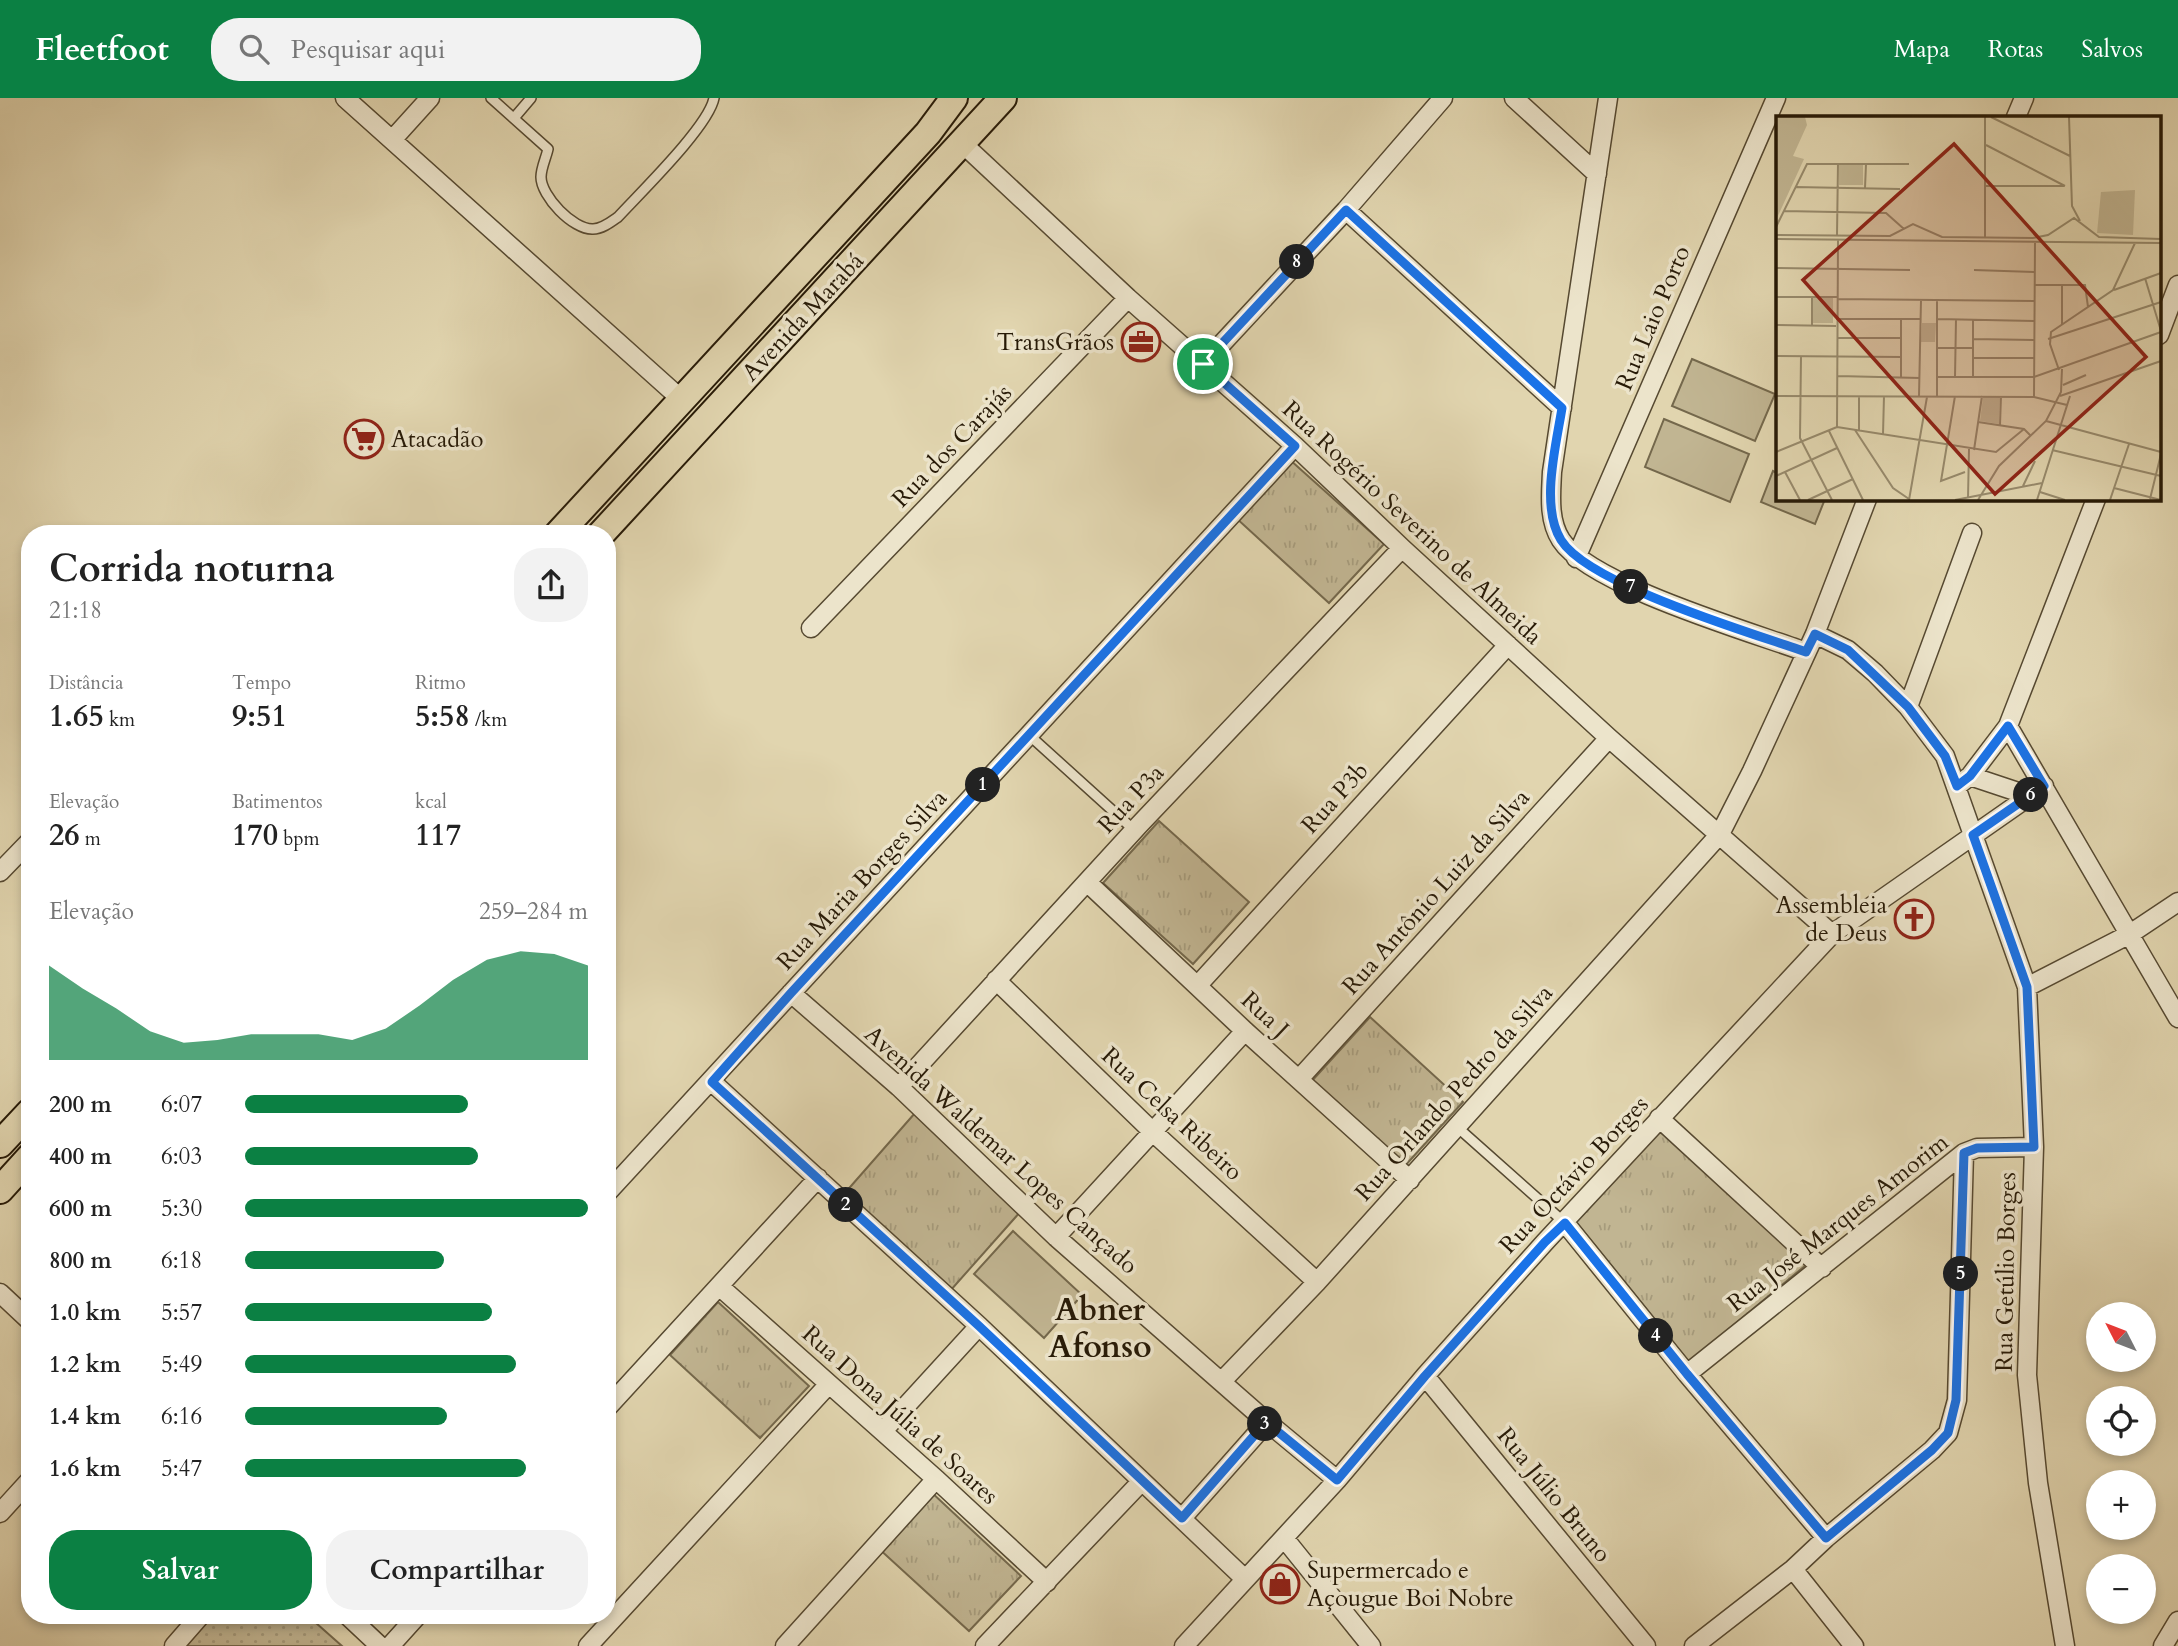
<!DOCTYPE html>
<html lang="pt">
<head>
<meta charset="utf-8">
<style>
	body { margin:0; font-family:Cardo,serif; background:#f2f2f2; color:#222; height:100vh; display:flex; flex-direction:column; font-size:26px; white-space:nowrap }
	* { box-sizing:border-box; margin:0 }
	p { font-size:23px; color:#767676 }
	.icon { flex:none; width:38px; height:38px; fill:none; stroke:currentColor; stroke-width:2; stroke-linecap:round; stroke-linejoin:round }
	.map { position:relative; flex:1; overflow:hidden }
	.side { position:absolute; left:21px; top:427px; width:595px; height:1099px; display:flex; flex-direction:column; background:#fff; border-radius:28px; box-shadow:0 4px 10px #0003 }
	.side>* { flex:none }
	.needle { width:46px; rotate:312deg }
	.fabs { position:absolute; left:2086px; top:1204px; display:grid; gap:14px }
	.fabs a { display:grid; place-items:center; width:70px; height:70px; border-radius:50%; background:#fff; box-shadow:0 4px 10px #0003; font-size:35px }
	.pin { position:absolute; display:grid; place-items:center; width:60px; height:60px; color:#fff; margin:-30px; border:4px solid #fff; border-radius:50%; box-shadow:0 2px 7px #0007 }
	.km { position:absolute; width:35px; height:35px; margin:-18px; border-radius:50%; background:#222; color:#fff; font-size:19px; line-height:35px; text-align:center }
	.round { display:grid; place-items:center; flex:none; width:74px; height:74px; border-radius:28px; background:#f2f2f2 }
	.overview { display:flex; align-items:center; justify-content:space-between; height:119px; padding:0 28px }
	h1 { font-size:38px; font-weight:600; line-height:52px }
	.figures { display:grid; grid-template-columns:repeat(3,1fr); gap:10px; height:119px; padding:7px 28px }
	.figures div { display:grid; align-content:center }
	.figures b { font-size:30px; font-weight:600 }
	.figures small { font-size:19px; font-weight:400 }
	.figures p { font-size:19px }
	.chart { height:196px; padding:14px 28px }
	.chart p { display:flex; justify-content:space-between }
	.chart svg { width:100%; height:126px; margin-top:7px; fill:#0b8043; opacity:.7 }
	.primary-button { display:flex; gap:14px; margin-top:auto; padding:14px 28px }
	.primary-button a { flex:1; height:80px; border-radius:28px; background:#0b8043; color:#fff; font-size:28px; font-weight:600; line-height:80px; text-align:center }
	.primary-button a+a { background:#f2f2f2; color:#222 }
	ul { padding:0 28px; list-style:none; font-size:23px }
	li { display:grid; grid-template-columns:112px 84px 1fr; align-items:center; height:52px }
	li i { height:18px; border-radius:9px; background:#0b8043 }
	header { display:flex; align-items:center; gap:42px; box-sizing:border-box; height:98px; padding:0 35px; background:#0b8043; color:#fff }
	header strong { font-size:33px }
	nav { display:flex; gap:38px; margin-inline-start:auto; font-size:24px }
	.search { width:490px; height:63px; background:#f2f2f2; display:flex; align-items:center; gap:18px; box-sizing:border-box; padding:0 24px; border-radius:28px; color:#767676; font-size:26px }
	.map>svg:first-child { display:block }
	.grass { fill:url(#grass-dots); stroke:#74684c; stroke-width:2 }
	.park { fill:url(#park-tufts); stroke:#74684c; stroke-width:2 }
	.pitch { fill:#c1b592; stroke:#74684c; stroke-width:2 }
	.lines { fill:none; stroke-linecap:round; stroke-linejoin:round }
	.service-casing { stroke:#564931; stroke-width:12 }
	.minor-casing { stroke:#564931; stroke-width:21 }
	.primary-casing { stroke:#271a07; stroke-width:30 }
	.service { stroke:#ece4cb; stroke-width:9 }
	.minor { stroke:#ece4cb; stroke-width:18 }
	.primary { stroke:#e1d5af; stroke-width:26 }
	.route-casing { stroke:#fff; stroke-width:14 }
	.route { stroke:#1a73e8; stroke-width:9 }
	.labels { text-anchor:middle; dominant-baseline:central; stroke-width:7; stroke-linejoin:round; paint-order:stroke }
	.street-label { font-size:24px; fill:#271a07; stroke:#ece4cb }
	.poi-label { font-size:24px; fill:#271a07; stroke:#ece4cb; text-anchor:end }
	.district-label { font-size:32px; font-weight:bold; fill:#271a07; stroke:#ece4cb }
	.inset-road { fill:none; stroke:#978a6c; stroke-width:2 }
	.view { fill:#8f2418; fill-opacity:0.15; stroke:#8f2418; stroke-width:3.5 }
	.inset-edge { fill:none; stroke:#271a07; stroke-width:3.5 }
</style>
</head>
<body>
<header>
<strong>Fleetfoot</strong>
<div class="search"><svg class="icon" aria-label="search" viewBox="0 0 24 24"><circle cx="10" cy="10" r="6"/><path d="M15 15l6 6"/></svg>Pesquisar aqui</div>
<nav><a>Mapa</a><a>Rotas</a><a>Salvos</a></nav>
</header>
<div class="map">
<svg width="2178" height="1548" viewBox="0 0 2178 1548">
	<defs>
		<pattern id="grass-dots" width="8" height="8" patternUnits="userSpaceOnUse" patternTransform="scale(1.75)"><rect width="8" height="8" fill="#c1b592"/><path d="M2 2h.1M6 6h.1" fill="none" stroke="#a69b7c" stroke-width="1.8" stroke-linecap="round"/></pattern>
		<pattern id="park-tufts" width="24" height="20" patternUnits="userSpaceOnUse" patternTransform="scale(1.75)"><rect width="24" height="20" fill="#c1b592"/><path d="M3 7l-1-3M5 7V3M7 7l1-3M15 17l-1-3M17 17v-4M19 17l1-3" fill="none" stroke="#a69b7c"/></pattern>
	</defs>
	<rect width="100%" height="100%" fill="#e1d5af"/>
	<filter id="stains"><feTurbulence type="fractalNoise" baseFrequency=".00286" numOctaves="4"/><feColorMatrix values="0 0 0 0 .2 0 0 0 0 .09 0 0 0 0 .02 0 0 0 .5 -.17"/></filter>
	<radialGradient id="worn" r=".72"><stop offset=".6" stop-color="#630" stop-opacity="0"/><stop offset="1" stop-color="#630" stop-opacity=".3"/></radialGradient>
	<path class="grass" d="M210 1517H307L342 1548H181Z"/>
	<path class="park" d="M1289 361 1384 446 1329 505 1235 419Z
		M1159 723 1249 804 1193 866 1103 785Z
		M1370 919 1463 1004 1403 1070 1310 985Z
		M915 1015 1021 1113 950 1193 844 1096Z
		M1661 1032 1806 1167 1689 1264 1576 1124Z
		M718 1204 809 1288 760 1340 670 1257Z
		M929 1392 1021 1478 969 1533 877 1449Z"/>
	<path class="pitch" d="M1692 261 1775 296 1755 343 1672 308Z
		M1664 321 1749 356 1730 404 1645 369Z
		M1773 373 1777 375V401H1825L1815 426 1761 404Z
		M1013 1133 1082 1197 1044 1240 974 1176Z"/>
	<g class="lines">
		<defs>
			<path id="service" d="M491 0 548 51C546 60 541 70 541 79 541 98 573 132 593 131 602 131 611 124 618 119 640 95 709 28 714 0
				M514 20 531 0
				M1029 637 1134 732
				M1456 1028 1565 1125"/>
			<path id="minor" d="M345 0 681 301
				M1514 0 1597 76
				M1608 0 1552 374C1551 396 1548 422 1561 442 1590 487 1751 534 1806 554
				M2016 19 2024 0
				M392 42 430 0
				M963 46 1128 200 1295 348 1402 450 1609 640 1832 836
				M1346 112 1562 310
				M2159 237 2178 187
				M1203 266 1346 112 1443 0
				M1576 460 1776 0
				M811 530 1128 200
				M1815 536 1848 552 1875 575 1908 609 1945 658 2027 889 2034 1049 2027 1277 2038 1385 2065 1548
				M1908 609 1972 435
				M2008 628 2178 920
				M1970 678 2030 698
				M1957 688 1970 678 2008 628 2096 401
				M0 774 30 743
				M1088 785 1245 933 1410 1082
				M996 882 1154 1035 1317 1184
				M1198 887 1508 547
				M2027 889 2130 836 2178 804
				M791 895 899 989 1056 1139 1267 1324 1337 1382
				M1299 981 1609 640
				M712 984 979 1228 1245 1481
				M899 989 1139 727 1402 450
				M1659 1020 1822 1170
				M607 1095 1295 348
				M1565 1125 1687 1276 1826 1440
				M1056 1139 1245 933
				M719 1188 936 1381 1047 1484
				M0 1195 30 1223
				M1687 1276 1964 1055 1977 1050 2034 1049
				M1425 1278 1646 1548
				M1222 1283 1317 1184 1720 736 1752 673 1815 536 1867 401
				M607 1310 818 1080
				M883 1333 979 1228
				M0 1415 30 1382
				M1182 1420 1267 1324
				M1284 1440 1371 1548
				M1793 1471 1854 1548
				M347 1517 380 1548
				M174 1548 201 1517
				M390 1548 418 1517
				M588 1548 829 1286
				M785 1548 936 1381
				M985 1548 1141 1384
				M1184 1548 1337 1382 1425 1278 1545 1144 1832 836 2044 688
				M1694 1548 1793 1471 1826 1440 1932 1352 1948 1335 1957 1302 1964 1055
				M2163 1548 2178 1523"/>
			<path id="primary" d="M558 436 928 35 954 0
				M601 436 1003 0
				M0 1046 30 1014
				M0 1092 30 1059"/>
		</defs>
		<use href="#service" class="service-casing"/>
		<use href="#minor" class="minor-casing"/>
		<use href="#primary" class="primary-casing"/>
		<use href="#service" class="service"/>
		<use href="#minor" class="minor"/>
		<use href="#primary" class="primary"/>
	</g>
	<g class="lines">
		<defs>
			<path id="route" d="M1346 112 1562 310C1556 348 1540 408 1561 442 1589 487 1752 535 1806 554L1815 536 1848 552 1908 609 1945 658 1957 688 1970 678 2008 628 2044 688 1973 737 2027 889 2034 1049 1977 1050 1964 1055 1956 1302 1948 1335 1932 1352 1826 1440 1687 1276 1565 1125 1545 1144 1425 1278 1337 1382 1266 1324 1182 1420 979 1228 712 984 791 895 1295 348 1203 266Z"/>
		</defs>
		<use href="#route" class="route-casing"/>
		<use href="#route" class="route"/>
	</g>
	<defs>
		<symbol id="office-ring" viewBox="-11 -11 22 22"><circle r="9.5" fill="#ece4cb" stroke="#8f2418" stroke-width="1.5"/><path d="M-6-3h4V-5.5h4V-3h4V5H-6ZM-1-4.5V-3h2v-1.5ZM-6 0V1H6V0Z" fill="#8f2418"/></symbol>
		<symbol id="supermarket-ring" viewBox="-11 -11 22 22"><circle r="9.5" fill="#ece4cb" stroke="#8f2418" stroke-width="1.5"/><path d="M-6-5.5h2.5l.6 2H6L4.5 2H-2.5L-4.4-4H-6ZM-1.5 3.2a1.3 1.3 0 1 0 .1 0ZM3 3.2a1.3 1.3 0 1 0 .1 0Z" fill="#8f2418"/></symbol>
		<symbol id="church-ring" viewBox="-11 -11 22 22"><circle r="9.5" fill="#ece4cb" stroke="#8f2418" stroke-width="1.5"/><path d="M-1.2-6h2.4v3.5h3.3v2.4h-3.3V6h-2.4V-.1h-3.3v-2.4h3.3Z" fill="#8f2418"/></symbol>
		<symbol id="shop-ring" viewBox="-11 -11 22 22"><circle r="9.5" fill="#ece4cb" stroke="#8f2418" stroke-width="1.5"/><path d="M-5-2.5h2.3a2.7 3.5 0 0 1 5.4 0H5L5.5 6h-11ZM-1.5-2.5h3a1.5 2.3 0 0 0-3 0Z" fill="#8f2418"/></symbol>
	</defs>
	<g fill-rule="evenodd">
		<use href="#office-ring" x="1119" y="222" width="44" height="44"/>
		<use href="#supermarket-ring" x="342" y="319" width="44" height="44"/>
		<use href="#church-ring" x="1892" y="799" width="44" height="44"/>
		<use href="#shop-ring" x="1258" y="1464" width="44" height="44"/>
	</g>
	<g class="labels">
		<g class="street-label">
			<text transform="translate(803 219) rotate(-47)">Avenida Marabá</text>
			<text transform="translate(1653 220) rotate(-67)">Rua Laio Porto</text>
			<text transform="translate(952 348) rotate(-46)">Rua dos Carajás</text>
			<text transform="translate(1412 425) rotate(43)">Rua Rogério Severino de Almeida</text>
			<text transform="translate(1335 700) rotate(-48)">Rua P3b</text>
			<text transform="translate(1131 701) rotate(-47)">Rua P3a</text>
			<text transform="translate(862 782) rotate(-47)">Rua Maria Borges Silva</text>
			<text transform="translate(1436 794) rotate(-48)">Rua Antônio Luiz da Silva</text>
			<text transform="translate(1265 917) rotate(43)">Rua J</text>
			<text transform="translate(1454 995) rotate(-48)">Rua Orlando Pedro da Silva</text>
			<text transform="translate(1172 1016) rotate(43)">Rua Celsa Ribeiro</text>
			<text transform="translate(1001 1052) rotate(42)">Avenida Waldemar Lopes Cançado</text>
			<text transform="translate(1574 1077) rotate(-47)">Rua Octávio Borges</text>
			<text transform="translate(1838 1125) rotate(-38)">Rua José Marques Amorim</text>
			<text transform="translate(2006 1174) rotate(-89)">Rua Getúlio Borges</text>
			<text transform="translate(900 1317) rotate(42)">Rua Dona Júlia de Soares</text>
			<text transform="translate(1554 1397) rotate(51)">Rua Júlio Bruno</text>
		</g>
		<g class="poi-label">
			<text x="1114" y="244">TransGrãos</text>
			<text x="391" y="341" text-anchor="start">Atacadão</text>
			<text x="1887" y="807">Assembleia<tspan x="1887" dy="28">de Deus</tspan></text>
			<text x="1307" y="1472" text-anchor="start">Supermercado e<tspan x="1307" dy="28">Açougue Boi Nobre</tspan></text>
		</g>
		<g class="district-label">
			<text x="1100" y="1212">Abner<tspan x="1100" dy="37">Afonso</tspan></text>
		</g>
	</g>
	<g transform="translate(1776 18)">
		<rect width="385" height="385" fill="#e1d5af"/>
		<path d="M37 182H57V207H37Z" fill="#c1b592"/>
		<path d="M0 1H29L31 9 17 40 28 43 0 104ZM63 48H87V69H63ZM146 207H160L159 226H145ZM207 281H224L223 308 204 305Z" fill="#c1b592"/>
		<path d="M359 74 357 119 321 117 325 76Z" fill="#c1b592"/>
		<path class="inset-road" d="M215 1 294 40M293 1 296 90 304 105M210 29 289 70M209 70H287M19 71 124 73M89 72 90 48M8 95 110 97 128 113M0 111 31 48H133M0 119 114 120 137 108 166 121 257 122 272 119 298 102 323 121 385 123M61 119 62 47M209 121V1M0 123 385 127M0 152 134 154M198 154 258 156M369 162 385 215M258 169H309L312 191M338 174 385 157M0 181H61M36 182V210M61 183 259 185M161 184V280M60 203H145M161 203 258 205M286 208V170M0 209 60 210M61 222H126M197 223 258 224M272 223 385 186M160 232H197M0 240 126 241M25 241 24 322 56 384M197 242H258M283 254 274 228 275 216 337 174 359 127M62 260 144 262M125 261V203M161 261H258L385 216M179 261 180 203M197 261V204M287 269 310 259M0 280 258 281 291 289M83 280V314M143 280 145 184M179 280 165 365 189 356M284 280 385 245M258 281 259 126M270 305 385 336M202 306 248 313 255 320M224 309 225 280M61 311 220 336 248 313M61 311 62 124M79 314 117 372 133 383M53 315 87 384M107 318 108 280M198 334 206 280M276 334 385 360M0 336 61 311M9 356 24 384M0 360 61 332M247 370 259 345M338 372 385 384M264 376 289 384M192 382 193 333M374 383 385 338M32 384 77 363M133 384 151 281M179 384 266 367M202 384 223 350 270 305 285 276 286 253M261 384 294 280M334 384 353 328"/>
		<path class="view" d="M178 28 370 241 219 378 27 164Z"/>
		<rect width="385" height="385" class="inset-edge"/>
	</g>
	<rect width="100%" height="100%" filter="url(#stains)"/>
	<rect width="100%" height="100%" fill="url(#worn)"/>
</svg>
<div class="fabs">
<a><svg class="needle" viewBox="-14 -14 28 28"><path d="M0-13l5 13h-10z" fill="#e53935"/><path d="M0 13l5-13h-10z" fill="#767676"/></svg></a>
<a><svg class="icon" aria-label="locate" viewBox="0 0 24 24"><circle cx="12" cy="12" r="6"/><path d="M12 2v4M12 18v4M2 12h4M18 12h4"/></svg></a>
<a>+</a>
<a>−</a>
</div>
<div class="pin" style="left:1203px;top:266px;background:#1e9e55"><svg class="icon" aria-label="arrive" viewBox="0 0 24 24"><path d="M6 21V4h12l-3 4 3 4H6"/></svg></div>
<b class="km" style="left:983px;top:687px">1</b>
<b class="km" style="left:846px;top:1107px">2</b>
<b class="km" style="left:1265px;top:1326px">3</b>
<b class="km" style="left:1656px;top:1238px">4</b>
<b class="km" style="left:1961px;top:1176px">5</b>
<b class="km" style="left:2031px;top:697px">6</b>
<b class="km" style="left:1631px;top:489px">7</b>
<b class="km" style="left:1297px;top:164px">8</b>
<section class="side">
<div class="overview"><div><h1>Corrida noturna</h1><p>21:18</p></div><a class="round"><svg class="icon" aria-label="share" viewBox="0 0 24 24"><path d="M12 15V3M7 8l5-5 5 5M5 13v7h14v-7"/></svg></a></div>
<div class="figures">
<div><p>Distância</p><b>1.65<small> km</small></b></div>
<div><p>Tempo</p><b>9:51</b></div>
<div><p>Ritmo</p><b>5:58<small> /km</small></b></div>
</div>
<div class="figures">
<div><p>Elevação</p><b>26<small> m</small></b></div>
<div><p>Batimentos</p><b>170<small> bpm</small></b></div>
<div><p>kcal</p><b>117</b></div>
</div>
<div class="chart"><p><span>Elevação</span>259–284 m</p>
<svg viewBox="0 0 160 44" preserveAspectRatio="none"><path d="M0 44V11L10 19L20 26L30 34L40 38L50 37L60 35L70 35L80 35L90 37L100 33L110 25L120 16L130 9L140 6L150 7L160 11V44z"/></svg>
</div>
<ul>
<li><b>200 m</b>6:07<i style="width:65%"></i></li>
<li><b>400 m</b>6:03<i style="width:68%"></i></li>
<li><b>600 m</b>5:30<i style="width:100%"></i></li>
<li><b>800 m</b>6:18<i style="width:58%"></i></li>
<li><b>1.0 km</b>5:57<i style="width:72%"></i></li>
<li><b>1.2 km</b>5:49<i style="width:79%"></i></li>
<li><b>1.4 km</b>6:16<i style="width:59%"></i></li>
<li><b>1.6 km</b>5:47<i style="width:82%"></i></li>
</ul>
<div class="primary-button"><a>Salvar</a><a>Compartilhar</a></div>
</section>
</div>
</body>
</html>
